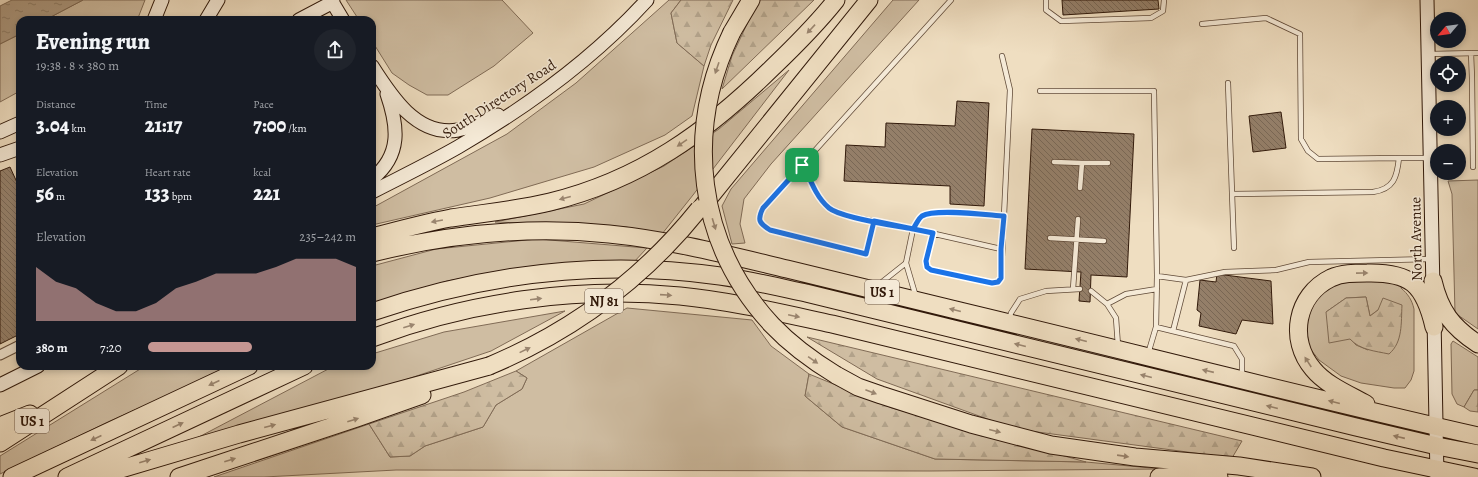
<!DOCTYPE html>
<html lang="en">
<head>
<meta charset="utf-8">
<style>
	body { margin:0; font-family:Alegreya,serif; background:#20242c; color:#f1f3f6; height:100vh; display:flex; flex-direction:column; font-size:15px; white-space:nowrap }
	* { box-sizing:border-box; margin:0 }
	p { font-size:13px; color:#9ea1a6 }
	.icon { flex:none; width:22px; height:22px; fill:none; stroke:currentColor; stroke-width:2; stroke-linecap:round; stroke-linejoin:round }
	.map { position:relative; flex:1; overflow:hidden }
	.drawer { position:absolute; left:16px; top:16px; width:360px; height:354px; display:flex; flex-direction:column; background:#171b24; border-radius:12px; box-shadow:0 2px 6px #0003 }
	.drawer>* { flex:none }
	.needle { width:26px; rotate:241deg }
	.controls { position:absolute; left:1430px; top:12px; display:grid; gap:8px }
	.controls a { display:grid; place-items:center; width:36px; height:36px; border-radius:50%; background:#171b24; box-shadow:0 2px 6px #0003; font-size:20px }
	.pin { position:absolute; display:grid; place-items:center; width:34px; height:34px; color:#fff; margin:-17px; border-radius:8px; box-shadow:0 2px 6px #0006 }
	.round { display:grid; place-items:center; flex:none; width:42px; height:42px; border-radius:21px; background:#20242c }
	.headline { display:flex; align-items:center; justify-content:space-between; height:68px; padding:0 20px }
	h1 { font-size:22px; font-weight:800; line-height:30px }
	.figures { display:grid; grid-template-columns:repeat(3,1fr); gap:6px; height:68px; padding:4px 20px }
	.figures div { display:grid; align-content:center }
	.figures b { font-size:20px; font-weight:800 }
	.figures small { font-size:11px; font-weight:400 }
	.figures p { font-size:11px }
	.chart { height:112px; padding:8px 20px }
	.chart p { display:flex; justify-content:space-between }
	.chart svg { width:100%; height:72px; margin-top:4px; fill:#c59692; opacity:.7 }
	ul { padding:0 20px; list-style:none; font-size:13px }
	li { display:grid; grid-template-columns:64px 48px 1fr; align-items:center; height:30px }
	li i { height:10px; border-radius:5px; background:#c59692 }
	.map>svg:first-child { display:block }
	.green { fill:#cfbda2; stroke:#806b56; fill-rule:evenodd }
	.forest { fill:url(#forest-firs); stroke:#806b56 }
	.water { fill:url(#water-ripples); stroke:#7c6753 }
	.building { fill:url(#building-back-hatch); stroke:#31190a }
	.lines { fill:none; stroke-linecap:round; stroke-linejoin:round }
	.lane-casing { stroke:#604a38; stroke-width:6 }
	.street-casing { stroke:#604a38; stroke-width:11 }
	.secondary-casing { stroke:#31190a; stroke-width:15 }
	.highway-casing { stroke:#31190a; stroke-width:19 }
	.lane { stroke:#f5ead7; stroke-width:4.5 }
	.street { stroke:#f5ead7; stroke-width:9 }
	.secondary { stroke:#f5ead7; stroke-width:13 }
	.highway { stroke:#efdec1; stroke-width:17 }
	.highway-bridge-casing { stroke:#31190a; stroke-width:19; stroke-linecap:butt }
	.highway-bridge { stroke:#efdec1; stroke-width:17 }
	.oneway { fill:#9a856f }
	.route-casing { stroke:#fff; stroke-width:8 }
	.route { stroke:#1a73e8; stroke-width:5 }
	.labels { text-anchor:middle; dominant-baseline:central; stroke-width:3; stroke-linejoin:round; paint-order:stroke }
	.shield { fill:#f5ead7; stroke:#6c5848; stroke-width:1 }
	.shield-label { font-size:14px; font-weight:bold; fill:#31190a }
	.street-label { font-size:15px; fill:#31190a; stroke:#f5ead7 }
</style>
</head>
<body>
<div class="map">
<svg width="1478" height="477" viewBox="0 0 1478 477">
	<defs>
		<pattern id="forest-firs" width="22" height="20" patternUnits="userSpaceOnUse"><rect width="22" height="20" fill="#cfbda2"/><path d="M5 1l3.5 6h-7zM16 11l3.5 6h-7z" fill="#b2a28a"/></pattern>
		<pattern id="water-ripples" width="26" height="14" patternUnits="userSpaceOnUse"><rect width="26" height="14" fill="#ae9b83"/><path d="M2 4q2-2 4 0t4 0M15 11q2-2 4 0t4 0" fill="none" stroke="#8e7e69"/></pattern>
		<pattern id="building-back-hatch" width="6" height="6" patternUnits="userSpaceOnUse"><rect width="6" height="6" fill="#947f69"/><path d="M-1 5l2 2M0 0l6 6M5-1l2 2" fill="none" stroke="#796755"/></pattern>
	</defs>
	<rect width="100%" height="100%" fill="#efdec1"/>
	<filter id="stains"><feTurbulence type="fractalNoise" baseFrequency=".005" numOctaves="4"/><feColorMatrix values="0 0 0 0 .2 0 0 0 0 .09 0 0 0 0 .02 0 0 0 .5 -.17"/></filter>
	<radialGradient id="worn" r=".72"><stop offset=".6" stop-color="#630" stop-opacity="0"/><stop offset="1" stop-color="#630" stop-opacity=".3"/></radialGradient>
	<path class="green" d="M83 0H145L138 18 136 20H45Z
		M346 0H502L533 33 494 66 448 95H427L409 85 392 73 372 41V20H359Z
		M669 0H681L671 13 677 43 704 66 692 116 665 135 594 167 490 198 372 225V208L507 134 576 83Z
		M893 0H919L771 164 744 199 740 224 745 243 732 244 722 206 731 189Z
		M20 34V91L0 102V44Z
		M789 70 693 195 662 234 626 227 495 222 584 204 664 166 719 129Z
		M1478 180V329L1455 313 1452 194 1448 181Z
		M537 239 647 248 633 263 542 265 447 281 372 304V266L436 249Z
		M1364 281 1392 282 1402 285 1401 288C1408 294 1412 300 1414 309V371L1411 380 1405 388H1394L1361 383 1341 376 1319 360 1308 346 1306 317 1313 304 1320 295 1331 287 1341 283ZM1366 297 1370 316 1378 310 1368 350 1356 345 1326 312 1346 298Z
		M627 308 752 320 771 346 809 374 805 396 842 427 935 459 1086 462 1162 469 930 471 396 470 264 477H214L369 424 390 457 410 456 425 446 483 427 496 405 522 389 527 378 516 371Z
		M565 311 491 351 363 394 195 439 334 366H372V354L444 332Z
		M1453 341 1478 357V390H1474L1464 407 1457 404 1452 394 1451 344Z
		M145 366H235L110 421 0 474V456Z"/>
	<path class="forest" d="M681 0H733L711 45 704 66 677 43 671 13Z
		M760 0H814L722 89 732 56 755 7Z
		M1366 297 1370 316 1378 310 1383 298 1402 305C1401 323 1403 342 1389 354 1375 351 1360 350 1350 339L1329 343 1326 312 1346 298Z
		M807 337 1242 441 1232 458 1015 429 877 379Z
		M516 371 527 378 522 389 496 405 483 427 425 446 410 456 390 457 369 424 464 392Z
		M809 374 892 408 1086 462 935 459 842 427 805 396Z
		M1474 390H1478V412L1470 411 1464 407Z"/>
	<path class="water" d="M12 0H83L45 20H20V34L0 44V6Z"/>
	<path class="building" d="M1062 0H1158L1159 9 1063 15Z
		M957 101 989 103 984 206 950 204V186L844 181 846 145 885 147 886 123 955 126Z
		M1281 112 1286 148 1253 152 1249 116Z
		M1032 129 1134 134 1127 277 1091 275 1090 302 1079 301 1081 272 1025 269Z
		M10 167 20 189V334L0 344V171Z
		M1217 274 1271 281 1273 324 1242 320 1236 334 1199 326 1201 313 1197 310 1200 280 1216 282Z"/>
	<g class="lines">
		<defs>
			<path id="lane" d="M1046 0V10L1061 21 1151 18 1163 11 1164 0
				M1202 24 1266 18 1300 34 1301 139 1308 151 1318 159 1399 158
				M1471 53 1472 78 1473 167
				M1430 54 1478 53
				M1228 83 1234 248
				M1040 91H1154L1157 276
				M1054 162 1082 163 1080 188
				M1082 163H1108
				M802 165 805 168C811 182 817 198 829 208 838 215 863 219 874 221
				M1232 194 1373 192C1394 189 1397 177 1399 158H1430
				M933 233 926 261 927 267 931 270 992 283 997 282 1001 278 1010 90 1002 56
				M1050 238 1104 241
				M1001 249 913 229C916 225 918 219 922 216 935 208 988 215 1004 216
				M906 263 913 229 874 221 866 254 770 230C759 223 757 220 763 208L951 0
				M1186 280 1225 272 1276 270 1309 262 1431 259
				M877 286 906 263 916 297
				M1073 289 1078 219
				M1091 291 1107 304 1116 318 1118 346
				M1107 304 1126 294 1157 289
				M1009 320 1011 313 1020 299 1046 291 1080 289
				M1156 327 1157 276 1186 280 1173 331
				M1148 354 1156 327 1234 346 1242 359V375"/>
			<path id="street" d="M0 355 20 345"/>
			<path id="secondary" d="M331 0 343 20
				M1427 0 1433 290
				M154 20 162 0
				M206 20 218 0
				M299 20 333 2
				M372 66C391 96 417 137 458 130 472 127 485 120 498 115
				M0 132 20 123
				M0 155 20 148
				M372 179C402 155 398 126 387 94
				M372 192C401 177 430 163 458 147 527 107 593 59 647 0
				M1434 318 1437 477
				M0 385 38 366"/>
			<path id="highway" d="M732 32 751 0
				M701 208 869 0
				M372 237C398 230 424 223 451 218 484 213 517 210 550 202 640 180 707 132 772 68 795 46 817 24 836 0
				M372 253C449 234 530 226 609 234 670 240 728 255 787 269 846 283 905 298 964 312 1135 353 1306 397 1478 436
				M1433 281C1440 311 1452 327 1478 344
				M372 312C486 273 601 259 720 276 749 280 778 287 806 293L1356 427 1437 446 1478 454
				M372 338C469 302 576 286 680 296 731 301 781 313 832 324L1384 458 1474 477
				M836 375 858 387 881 395 971 424 1051 445 1135 457 1239 466 1312 477
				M1366 404C1348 394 1326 385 1313 369 1288 340 1296 295 1331 278 1342 273 1354 273 1367 273 1410 272 1424 284 1434 327
				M0 426 30 414
				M0 443 119 366
				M12 477 249 366
				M67 477 304 366
				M94 477 239 434 489 366
				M179 477 357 418 422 395
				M1159 477H1219"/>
		</defs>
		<use href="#lane" class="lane-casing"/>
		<use href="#street" class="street-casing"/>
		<use href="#secondary" class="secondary-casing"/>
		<use href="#highway" class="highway-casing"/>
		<use href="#lane" class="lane"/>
		<use href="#street" class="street"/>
		<use href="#secondary" class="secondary"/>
		<use href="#highway" class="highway"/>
		<defs>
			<path id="highway-bridge" d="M732 32C684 131 696 243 772 325 791 345 813 361 836 375
				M489 366C573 331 642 280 699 209"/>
		</defs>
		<use href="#highway-bridge" class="highway-bridge-casing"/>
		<use href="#highway-bridge" class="highway-bridge"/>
	</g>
	<defs><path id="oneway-solid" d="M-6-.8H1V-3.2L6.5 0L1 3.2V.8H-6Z"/></defs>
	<g class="oneway">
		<use href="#oneway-solid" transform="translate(811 29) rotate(133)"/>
		<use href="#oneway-solid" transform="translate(717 68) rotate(109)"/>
		<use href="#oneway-solid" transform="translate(682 143) rotate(146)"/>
		<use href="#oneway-solid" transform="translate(565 198) rotate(165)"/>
		<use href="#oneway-solid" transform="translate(437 221) rotate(170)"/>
		<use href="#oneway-solid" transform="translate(714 224) rotate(73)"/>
		<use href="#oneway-solid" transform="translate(1362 273) rotate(-1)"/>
		<use href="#oneway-solid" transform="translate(666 295) rotate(4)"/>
		<use href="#oneway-solid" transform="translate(536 299) rotate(-7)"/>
		<use href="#oneway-solid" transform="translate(955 310) rotate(-166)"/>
		<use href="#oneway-solid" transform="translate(794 316) rotate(12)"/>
		<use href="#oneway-solid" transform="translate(409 326) rotate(-17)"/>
		<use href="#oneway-solid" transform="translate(1081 340) rotate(-166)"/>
		<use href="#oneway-solid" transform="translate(1020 345) rotate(-166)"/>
		<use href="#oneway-solid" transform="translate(525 350) rotate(-26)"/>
		<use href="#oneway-solid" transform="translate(813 360) rotate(35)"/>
		<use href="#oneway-solid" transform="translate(1308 362) rotate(-123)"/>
		<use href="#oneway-solid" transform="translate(1208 371) rotate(-167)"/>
		<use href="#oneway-solid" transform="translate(1146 376) rotate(-166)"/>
		<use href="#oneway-solid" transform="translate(214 383) rotate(155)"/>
		<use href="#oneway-solid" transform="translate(871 392) rotate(21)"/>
		<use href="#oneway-solid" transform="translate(1334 402) rotate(-166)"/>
		<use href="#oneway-solid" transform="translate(1272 407) rotate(-166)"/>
		<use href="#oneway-solid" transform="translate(353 420) rotate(-18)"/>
		<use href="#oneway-solid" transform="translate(178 425) rotate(-25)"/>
		<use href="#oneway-solid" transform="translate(270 426) rotate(-15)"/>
		<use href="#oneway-solid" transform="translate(995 431) rotate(14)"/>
		<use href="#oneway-solid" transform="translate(1399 437) rotate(-167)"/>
		<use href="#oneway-solid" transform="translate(96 438) rotate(155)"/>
		<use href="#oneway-solid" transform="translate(1123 456) rotate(8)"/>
		<use href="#oneway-solid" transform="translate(230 460) rotate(-18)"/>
		<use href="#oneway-solid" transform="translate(145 461) rotate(-16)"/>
	</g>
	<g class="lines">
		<defs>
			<path id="route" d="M802 165 763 208C757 220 759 223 770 230L866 254 874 221 933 233 926 261 927 267 931 270 992 283 998 282 1001 278V249L1004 216C988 215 935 208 922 216 918 219 916 225 913 229 896 226 841 218 829 208 817 198 811 182 805 168L802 165"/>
		</defs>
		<use href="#route" class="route-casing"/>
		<use href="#route" class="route"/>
	</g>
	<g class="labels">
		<g class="shield">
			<rect x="865" y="280" width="34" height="24" rx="3"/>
			<rect x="585" y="289" width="38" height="24" rx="3"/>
			<rect x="15" y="409" width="34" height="24" rx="3"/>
		</g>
		<g class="shield-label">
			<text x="882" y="292">US 1</text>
			<text x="604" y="301">NJ 81</text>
			<text x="32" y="421">US 1</text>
		</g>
		<g class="street-label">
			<text transform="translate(499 99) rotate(-33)">South Directory Road</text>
			<text transform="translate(1416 239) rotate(-91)">North Avenue</text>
		</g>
	</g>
	<rect width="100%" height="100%" filter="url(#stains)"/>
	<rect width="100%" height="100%" fill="url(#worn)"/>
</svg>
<div class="controls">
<a><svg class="needle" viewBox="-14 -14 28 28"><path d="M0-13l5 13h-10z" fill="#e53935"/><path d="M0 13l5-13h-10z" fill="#9ea1a6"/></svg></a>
<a><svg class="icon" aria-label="locate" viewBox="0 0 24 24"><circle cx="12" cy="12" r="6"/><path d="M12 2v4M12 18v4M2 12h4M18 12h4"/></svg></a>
<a>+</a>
<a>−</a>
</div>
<div class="pin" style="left:802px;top:165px;background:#1e9e55"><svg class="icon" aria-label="arrive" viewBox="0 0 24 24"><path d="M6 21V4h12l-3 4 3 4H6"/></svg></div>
<section class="drawer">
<div class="headline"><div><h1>Evening run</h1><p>19:38 · 8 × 380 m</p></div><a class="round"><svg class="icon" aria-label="share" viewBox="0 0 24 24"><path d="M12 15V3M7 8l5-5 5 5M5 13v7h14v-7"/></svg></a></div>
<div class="figures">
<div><p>Distance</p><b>3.04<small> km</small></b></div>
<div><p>Time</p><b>21:17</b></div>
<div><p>Pace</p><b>7:00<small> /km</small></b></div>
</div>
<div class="figures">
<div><p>Elevation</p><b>56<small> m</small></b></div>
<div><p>Heart rate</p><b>133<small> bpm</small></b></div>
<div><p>kcal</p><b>221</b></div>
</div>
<div class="chart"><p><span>Elevation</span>235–242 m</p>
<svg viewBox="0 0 160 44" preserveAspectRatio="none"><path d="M0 44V11L10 20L20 24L30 33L40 38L50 38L60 33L70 24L80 20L90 15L100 15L110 15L120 11L130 6L140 6L150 6L160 11V44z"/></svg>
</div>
<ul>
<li><b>380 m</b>7:20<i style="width:50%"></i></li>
</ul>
</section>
</div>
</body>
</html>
